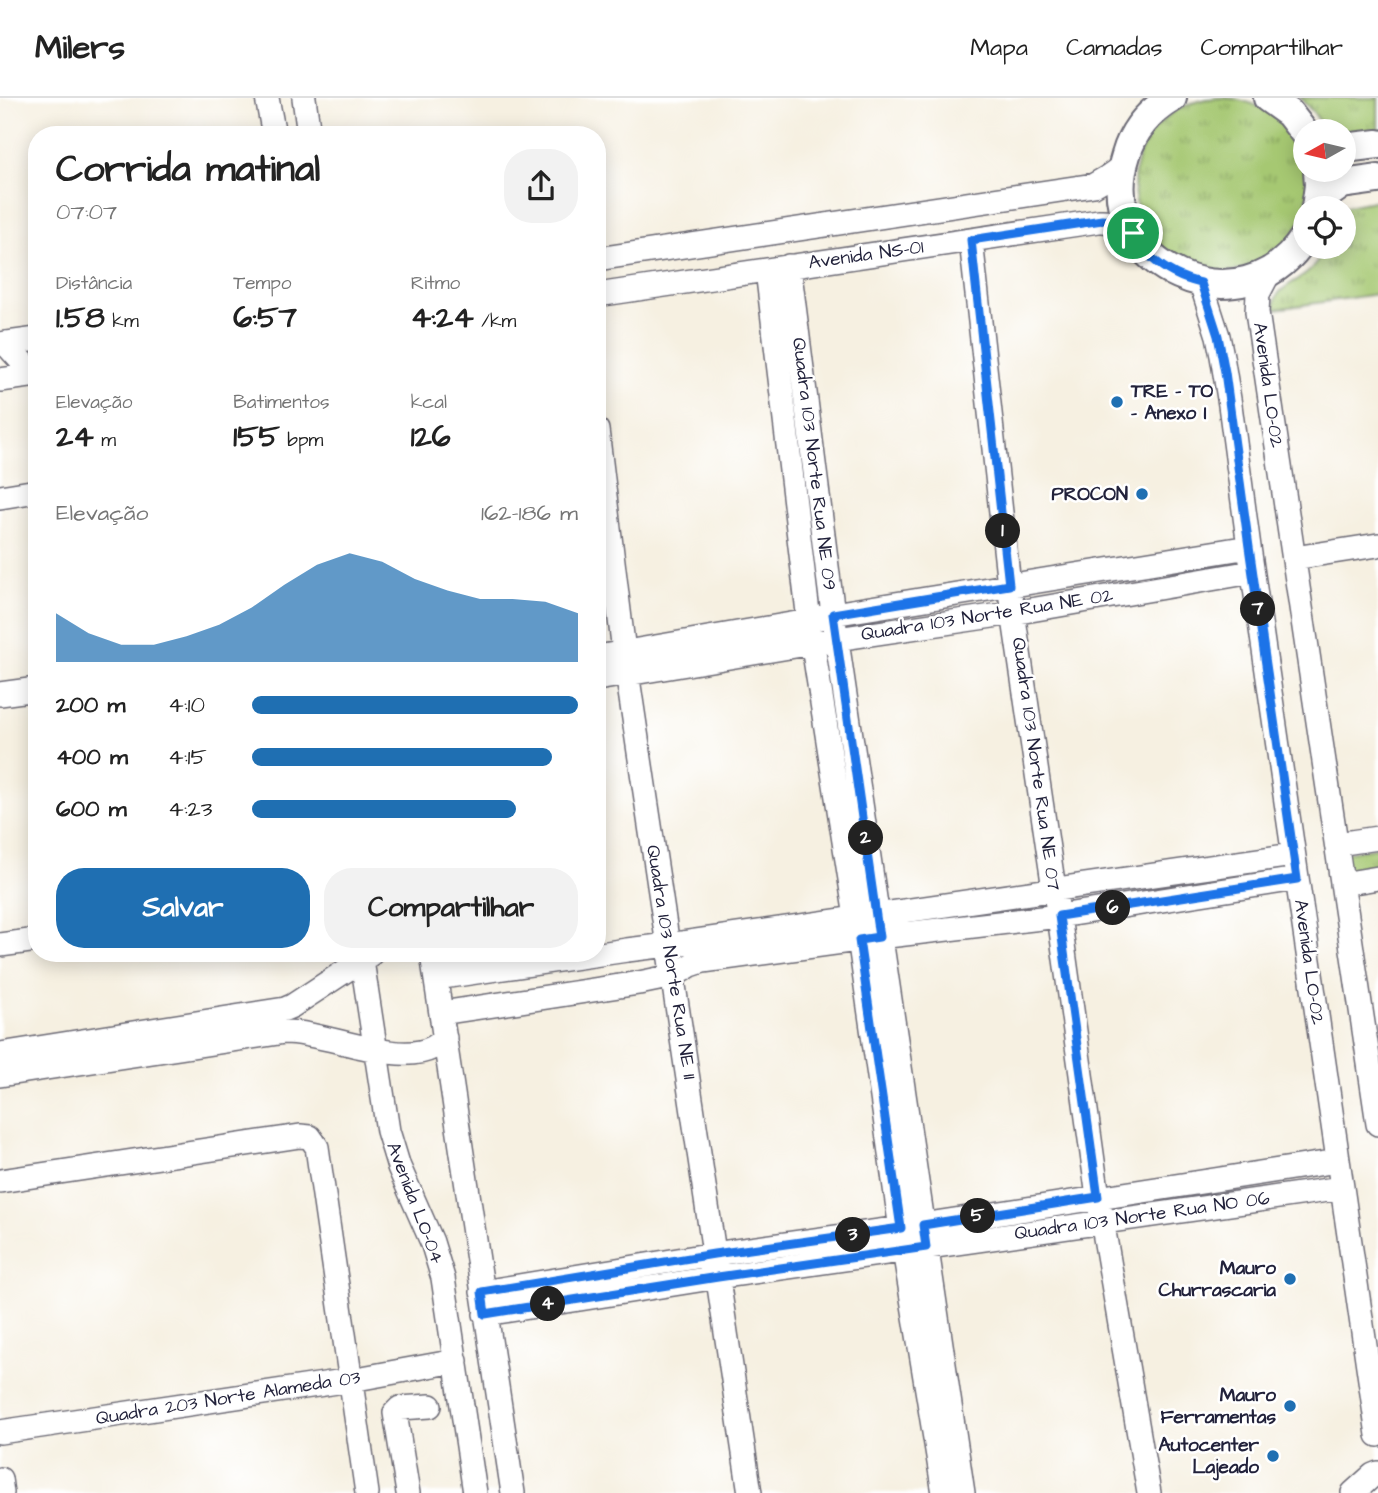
<!DOCTYPE html>
<html lang="pt">
<head>
<meta charset="utf-8">
<style>
	body { margin:0; font-family:"Architects Daughter",sans-serif; background:#f2f2f2; color:#222; height:100vh; display:flex; flex-direction:column; font-size:26px; white-space:nowrap }
	* { box-sizing:border-box; margin:0 }
	p { font-size:23px; color:#767676 }
	.icon { flex:none; width:38px; height:38px; fill:none; stroke:currentColor; stroke-width:2; stroke-linecap:round; stroke-linejoin:round }
	.map { position:relative; flex:1; overflow:hidden }
	.sheet { position:absolute; left:28px; top:28px; width:578px; height:836px; display:flex; flex-direction:column; background:#fff; border-radius:28px; box-shadow:0 4px 18px #0003 }
	.sheet>* { flex:none }
	.needle { width:46px; rotate:262deg }
	.buttons { position:absolute; left:1293px; top:21px; display:grid; gap:14px }
	.buttons a { display:grid; place-items:center; width:63px; height:63px; border-radius:50%; background:#fff; box-shadow:0 4px 18px #0003; font-size:35px }
	.pin { position:absolute; display:grid; place-items:center; width:60px; height:60px; color:#fff; margin:-30px; border:4px solid #fff; border-radius:50%; box-shadow:0 2px 7px #0007 }
	.km { position:absolute; width:35px; height:35px; margin:-18px; border-radius:50%; background:#222; color:#fff; font-size:19px; line-height:35px; text-align:center }
	.round { display:grid; place-items:center; flex:none; width:74px; height:74px; border-radius:28px; background:#f2f2f2 }
	.summary { display:flex; align-items:center; justify-content:space-between; height:119px; padding:0 28px }
	h1 { font-size:38px; font-weight:800; line-height:52px }
	.metrics { display:grid; grid-template-columns:repeat(3,1fr); gap:10px; height:119px; padding:7px 28px }
	.metrics div { display:grid; align-content:center }
	.metrics b { font-size:30px; font-weight:800 }
	.metrics small { font-size:19px; font-weight:400 }
	.metrics p { font-size:19px }
	.chart { height:196px; padding:14px 28px }
	.chart p { display:flex; justify-content:space-between }
	.chart svg { width:100%; height:126px; margin-top:7px; fill:#1f6fb2; opacity:.7 }
	.button { display:flex; gap:14px; margin-top:auto; padding:14px 28px }
	.button a { flex:1; height:80px; border-radius:28px; background:#1f6fb2; color:#fff; font-size:28px; font-weight:800; line-height:80px; text-align:center }
	.button a+a { background:#f2f2f2; color:#222 }
	ul { padding:0 28px; list-style:none; font-size:23px }
	li { display:grid; grid-template-columns:112px 84px 1fr; align-items:center; height:52px }
	li i { height:18px; border-radius:9px; background:#1f6fb2 }
	header { display:flex; align-items:center; gap:42px; box-sizing:border-box; height:98px; padding:0 35px; background:#fff; border-bottom:2px solid #e0e0e0 }
	header strong { font-size:33px }
	nav { display:flex; gap:38px; margin-inline-start:auto; font-size:24px }
	.map>svg:first-child { display:block }
	.grass { fill:url(#grass-tufts); stroke:#647556; stroke-width:2 }
	.lines { fill:none; stroke-linecap:round; stroke-linejoin:round }
	.minor-casing { stroke:#6c6a75; stroke-width:26 }
	.major-casing { stroke:#6c6a75; stroke-width:32 }
	.minor { stroke:#fff; stroke-width:23 }
	.major { stroke:#fff; stroke-width:28 }
	.route-casing { stroke:#fff; stroke-width:14 }
	.route { stroke:#1a73e8; stroke-width:9 }
	.poi-dot { fill:#1f6fb2; stroke:#fff; stroke-width:2.5 }
	.labels { text-anchor:middle; dominant-baseline:central; stroke-width:5; stroke-linejoin:round; paint-order:stroke }
	.street-label { font-size:19px; fill:#22223b; stroke:#fff }
	.poi-label { font-size:19px; font-weight:bold; fill:#22223b; stroke:#fff; text-anchor:end }
</style>
</head>
<body>
<header>
<strong>Milers</strong>
<nav><a>Mapa</a><a>Camadas</a><a>Compartilhar</a></nav>
</header>
<div class="map">
<svg width="1378" height="1395" viewBox="0 0 1378 1395">
	<defs>
		<pattern id="grass-tufts" width="24" height="20" patternUnits="userSpaceOnUse" patternTransform="scale(1.75)"><rect width="24" height="20" fill="#a6c872"/><path d="M3 7l-1-3M5 7V3M7 7l1-3M15 17l-1-3M17 17v-4M19 17l1-3" fill="none" stroke="#87a25f"/></pattern>
	</defs>
	<rect width="100%" height="100%" fill="#fff"/>
	<filter id="ink" filterUnits="userSpaceOnUse"><feTurbulence type="fractalNoise" baseFrequency=".0143" numOctaves="2"/><feDisplacementMap in="SourceGraphic" scale="14" xChannelSelector="R" yChannelSelector="G"/><feConvolveMatrix kernelMatrix="1 2 1 2 8 2 1 2 1" color-interpolation-filters="sRGB"/></filter>
	<filter id="wash" filterUnits="userSpaceOnUse"><feTurbulence type="fractalNoise" baseFrequency=".00686" numOctaves="4" result="noise"/><feDisplacementMap in="SourceGraphic" scale="28" xChannelSelector="R" yChannelSelector="G"/><feGaussianBlur stdDeviation="1.57" result="paint"/><feColorMatrix in="noise" values="0 0 0 0 0 0 0 0 0 0 0 0 0 0 0 0 0 1.4 0 .05"/><feComposite in="paint" operator="in"/></filter>
	<g filter="url(#wash)">
		<rect width="100%" height="100%" fill="#f6f0e1"/>
		<path class="grass" d="M1134 87a87 87 0 1 1 174 0a87 87 0 1 1-174 0Z
			M1300 0H1378V33L1344 38V33H1326L1314 15Z
			M1378 102V196L1275 211C1272 191 1293 186 1306 176 1314 170 1321 158 1325 149H1344V110H1342V109Z
			M1378 749V769L1344 773 1341 755Z"/>
	</g>
	<g filter="url(#ink)">
		<g class="lines">
			<defs>
				<path id="minor" d="M267 0 274 37
					M304 0 309 37
					M971 142 1009 487 1054 791 1059 818 1098 1099 1149 1395
					M597 161 1094 87 1106 80 1123 68
					M789 168 833 516 963 1395
					M767 172 809 523 856 819 904 1152 944 1395
					M1270 173 1258 196 1257 214 1378 1026
					M1201 185 1218 238 1222 258 1230 307 1249 449 1378 1337
					M597 197 1099 123C1112 122 1122 127 1133 135
					M5 245 34 277
					M0 246 37 241
					M0 282 37 277
					M597 332 624 554 750 1395
					M0 399 37 393
					M1294 460 1378 447
					M597 559 809 523 833 516 1249 449
					M597 581 837 541 1013 515 1252 474
					M0 596 37 591
					M1337 746 1378 740
					M1342 786 1378 780
					M0 847 37 842
					M361 856 388 1033 399 1069 432 1144 443 1180 475 1395
					M432 856 513 1395
					M436 880 627 852 668 847 1293 757
					M441 915 639 885 673 878 691 867 703 863 879 839 1059 818 1297 781
					M0 956 285 911 292 908 371 856
					M0 977 285 934C325 934 397 968 432 950 437 948 441 944 445 940
					M0 1083 300 1038 310 1039 317 1049 367 1395
					M482 1194 714 1156 923 1127 1338 1063
					M485 1216 718 1179 1342 1090
					M0 1334 351 1282 456 1263
					M0 1381 2 1395
					M408 1395 395 1315 400 1310 430 1308
					M1353 1395 1373 1377 1378 1375"/>
				<path id="major" d="M1172 0C1150 13 1133 32 1126 57 1090 168 1244 238 1306 137
					M1268 0 1289 15 1306 37
					M1344 50 1378 46
					M1318 103 1342 86 1378 81
					M1316 110 1319 87 1318 72"/>
			</defs>
			<use href="#minor" class="minor-casing"/>
			<use href="#major" class="major-casing"/>
			<use href="#minor" class="minor"/>
			<use href="#major" class="major"/>
		</g>
	</g>
	<g class="lines" filter="url(#ink)">
		<defs>
			<path id="route" d="M1102 122C1133 124 1133 142 1152 160 1166 173 1183 181 1201 185L1218 238 1225 274 1249 449 1297 781 1059 818 1098 1099 923 1127 926 1149 718 1179 485 1216 482 1194 714 1156 901 1130 859 842 879 839 833 516 1009 487 971 142Z"/>
		</defs>
		<use href="#route" class="route-casing"/>
		<use href="#route" class="route"/>
	</g>
	<g class="poi-dot">
		<circle cx="1117" cy="304" r="7"/>
		<circle cx="1142" cy="396" r="7"/>
		<circle cx="1290" cy="1181" r="7"/>
		<circle cx="1290" cy="1308" r="7"/>
		<circle cx="1273" cy="1358" r="7"/>
	</g>
	<g class="labels">
		<g class="street-label">
			<text transform="translate(866 157) rotate(-8)">Avenida NS-01</text>
			<text transform="translate(1268 287) rotate(82)">Avenida LO-02</text>
			<text transform="translate(814 366) rotate(83)">Quadra 103 Norte Rua NE 09</text>
			<text transform="translate(987 517) rotate(-9)">Quadra 103 Norte Rua NE 02</text>
			<text transform="translate(1036 666) rotate(82)">Quadra 103 Norte Rua NE 07</text>
			<text transform="translate(671 864) rotate(81)">Quadra 103 Norte Rua NE 11</text>
			<text transform="translate(1309 864) rotate(82)">Avenida LO-02</text>
			<text transform="translate(415 1105) rotate(69)">Avenida LO-04</text>
			<text transform="translate(1142 1118) rotate(-8)">Quadra 103 Norte Rua NO 06</text>
			<text transform="translate(228 1300) rotate(-9)">Quadra 203 Norte Alameda 03</text>
		</g>
		<g class="poi-label">
			<text x="1131" y="293" text-anchor="start">TRE - TO<tspan x="1131" dy="22">- Anexo I</tspan></text>
			<text x="1128" y="396">PROCON</text>
			<text x="1276" y="1170">Mauro<tspan x="1276" dy="22">Churrascaria</tspan></text>
			<text x="1276" y="1297">Mauro<tspan x="1276" dy="22">Ferramentas</tspan></text>
			<text x="1259" y="1347">Autocenter<tspan x="1259" dy="22">Lajeado</tspan></text>
		</g>
	</g>
</svg>
<div class="buttons">
<a><svg class="needle" viewBox="-14 -14 28 28"><path d="M0-13l5 13h-10z" fill="#e53935"/><path d="M0 13l5-13h-10z" fill="#767676"/></svg></a>
<a><svg class="icon" aria-label="locate" viewBox="0 0 24 24"><circle cx="12" cy="12" r="6"/><path d="M12 2v4M12 18v4M2 12h4M18 12h4"/></svg></a>
</div>
<div class="pin" style="left:1133px;top:135px;background:#1e9e55"><svg class="icon" aria-label="arrive" viewBox="0 0 24 24"><path d="M6 21V4h12l-3 4 3 4H6"/></svg></div>
<b class="km" style="left:1003px;top:433px">1</b>
<b class="km" style="left:866px;top:740px">2</b>
<b class="km" style="left:853px;top:1137px">3</b>
<b class="km" style="left:548px;top:1206px">4</b>
<b class="km" style="left:978px;top:1118px">5</b>
<b class="km" style="left:1113px;top:810px">6</b>
<b class="km" style="left:1258px;top:511px">7</b>
<section class="sheet">
<div class="summary"><div><h1>Corrida matinal</h1><p>07:07</p></div><a class="round"><svg class="icon" aria-label="share" viewBox="0 0 24 24"><path d="M12 15V3M7 8l5-5 5 5M5 13v7h14v-7"/></svg></a></div>
<div class="metrics">
<div><p>Distância</p><b>1.58<small> km</small></b></div>
<div><p>Tempo</p><b>6:57</b></div>
<div><p>Ritmo</p><b>4:24<small> /km</small></b></div>
</div>
<div class="metrics">
<div><p>Elevação</p><b>24<small> m</small></b></div>
<div><p>Batimentos</p><b>155<small> bpm</small></b></div>
<div><p>kcal</p><b>126</b></div>
</div>
<div class="chart"><p><span>Elevação</span>162–186 m</p>
<svg viewBox="0 0 160 44" preserveAspectRatio="none"><path d="M0 44V27L10 34L20 38L30 38L40 35L50 31L60 25L70 17L80 10L90 6L100 9L110 15L120 19L130 22L140 22L150 23L160 27V44z"/></svg>
</div>
<ul>
<li><b>200 m</b>4:10<i style="width:100%"></i></li>
<li><b>400 m</b>4:15<i style="width:92%"></i></li>
<li><b>600 m</b>4:23<i style="width:81%"></i></li>
</ul>
<div class="button"><a>Salvar</a><a>Compartilhar</a></div>
</section>
</div>
</body>
</html>
